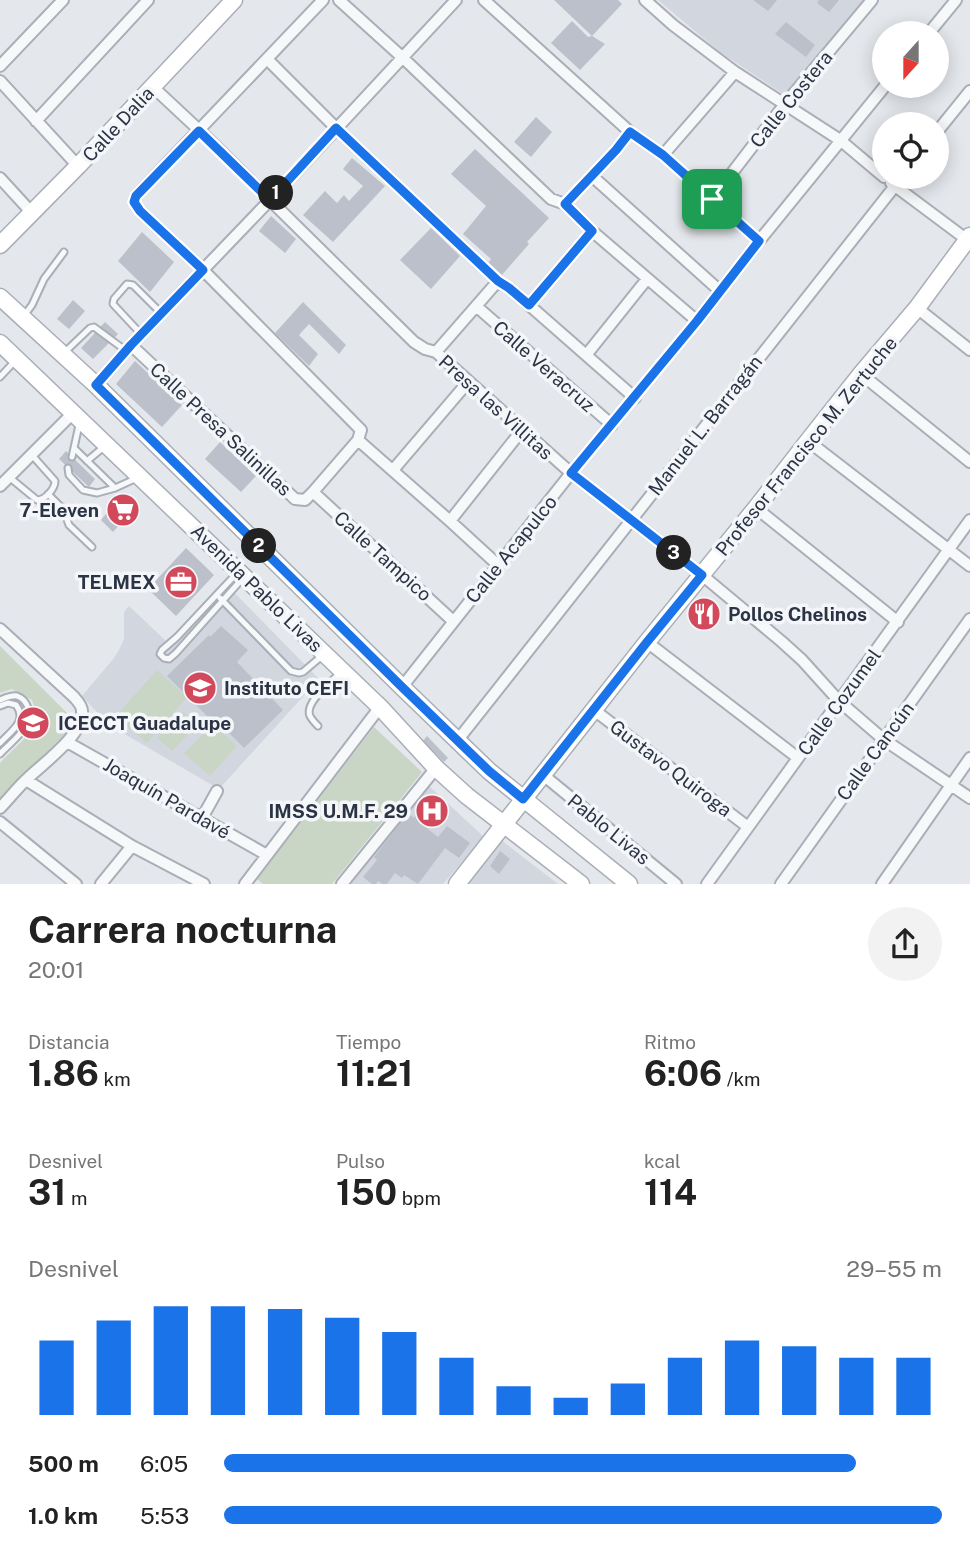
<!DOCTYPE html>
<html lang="es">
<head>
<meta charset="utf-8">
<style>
	body { margin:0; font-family:"Public Sans",sans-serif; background:#f2f2f2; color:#222; height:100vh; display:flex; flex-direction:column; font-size:26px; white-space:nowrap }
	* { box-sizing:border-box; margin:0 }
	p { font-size:23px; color:#767676 }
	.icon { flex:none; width:38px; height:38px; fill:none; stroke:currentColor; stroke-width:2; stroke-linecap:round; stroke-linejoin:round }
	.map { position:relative; height:884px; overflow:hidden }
	.sheet { display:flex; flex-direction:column; background:#fff; flex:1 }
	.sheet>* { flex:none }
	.needle { width:46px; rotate:201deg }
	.tools { position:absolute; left:872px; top:21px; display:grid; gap:14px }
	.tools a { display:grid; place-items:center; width:77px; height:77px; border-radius:50%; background:#fff; box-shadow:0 4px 18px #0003; font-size:35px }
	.pin { position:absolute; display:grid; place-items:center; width:60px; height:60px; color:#fff; margin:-30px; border-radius:14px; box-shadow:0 4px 10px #0006 }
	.km { position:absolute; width:35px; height:35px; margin:-18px; border-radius:50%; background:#222; color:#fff; font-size:19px; line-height:35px; text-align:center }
	.round { display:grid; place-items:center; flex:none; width:74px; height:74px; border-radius:37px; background:#f2f2f2 }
	.headline { display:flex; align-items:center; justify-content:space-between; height:119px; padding:0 28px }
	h1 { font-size:38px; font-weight:700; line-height:52px }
	.figures { display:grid; grid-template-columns:repeat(3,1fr); gap:10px; height:119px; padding:7px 28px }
	.figures div { display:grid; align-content:center }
	.figures b { font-size:35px; font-weight:700 }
	.figures small { font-size:19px; font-weight:400 }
	.figures p { font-size:19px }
	.chart { height:196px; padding:14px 28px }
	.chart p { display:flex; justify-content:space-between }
	.chart svg { width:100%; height:126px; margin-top:7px; stroke:#1a73e8; stroke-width:6 }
	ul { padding:0 28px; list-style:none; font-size:23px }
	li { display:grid; grid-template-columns:112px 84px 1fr; align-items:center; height:52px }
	li i { height:18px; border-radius:9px; background:#1a73e8 }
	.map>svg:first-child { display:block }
	.built { fill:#d2d6de }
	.green { fill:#c9d6c5 }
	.building { fill:#bbc0ca }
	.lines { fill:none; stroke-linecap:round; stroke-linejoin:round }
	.lane-casing { stroke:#a9aeb7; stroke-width:9 }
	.street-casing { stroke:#a9aeb7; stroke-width:14 }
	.secondary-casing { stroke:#a9aeb7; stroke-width:19 }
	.lane { stroke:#f7f8fa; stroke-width:5 }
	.street { stroke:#f7f8fa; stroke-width:10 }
	.secondary { stroke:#fff; stroke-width:16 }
	.route-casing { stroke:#fff; stroke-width:14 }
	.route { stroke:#1a73e8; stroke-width:9 }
	.labels { text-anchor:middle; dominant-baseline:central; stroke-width:7; stroke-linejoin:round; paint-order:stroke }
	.street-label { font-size:19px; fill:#2b3445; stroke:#f4f6f9 }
	.poi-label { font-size:19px; font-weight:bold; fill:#2b3445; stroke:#f4f6f9; text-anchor:end }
</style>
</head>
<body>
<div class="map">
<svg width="970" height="884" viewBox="0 0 970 884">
	<rect width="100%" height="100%" fill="#e4e7ec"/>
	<path class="built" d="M658 0H863L786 96 720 52Z
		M223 581 319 679 219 789 109 725 82 696 114 658 120 648 124 639V612L129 606 167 642Z
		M428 785 484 837 443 884H351Z
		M501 840 558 884H467Z"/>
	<path class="green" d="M0 646 67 713 66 733 0 803V763C8 754 28 737 33 728 38 720 35 708 32 700L12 689 0 693Z
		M157 670 187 697 147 743 115 717Z
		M182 711 197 725 172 751 157 738Z
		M213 724 237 746 210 776 184 753Z
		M374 727 422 772 332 884H263L257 879Z"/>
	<path class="building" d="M554 0H618L622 4 592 36Z
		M753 0H777L768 11Z
		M819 0H839L829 12 817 3Z
		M572 21 588 37 592 36 605 44 580 70 551 43Z
		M786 22 815 45 806 57 775 34Z
		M536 117 552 132 531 157 514 142Z
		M475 149 549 218 527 242 529 244 501 276 487 264 491 259 463 234 486 206 451 174Z
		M352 158 385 186 333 242 303 215 325 191 337 203 344 195 349 201 363 186 343 169Z
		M271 216 296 239 285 253 259 231Z
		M431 228 460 256 431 289 400 260Z
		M142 232 174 262 150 292 118 261Z
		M73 300 85 311 69 329 57 319Z
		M303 302 346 345 339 354 309 324 299 335 318 354 309 366 275 333Z
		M105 322 118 334 93 359 81 348Z
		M135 361 182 405 162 427 116 384Z
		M220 442 256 476 241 492 205 459Z
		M66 451 95 479 89 487 59 459Z
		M126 502 134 508 113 532 101 520 109 510 112 513 119 503Z
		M186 548 214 575 176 616 148 589Z
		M221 626 248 650 237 662 283 710 244 748 212 716 210 719 167 676 209 635 210 637Z
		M427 736 448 758 444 762 423 741Z
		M408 813 414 818 417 814 426 821 423 825 438 837 447 826 470 843 459 858 445 848 418 884 404 875 402 878 395 873 387 884H383L378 881 376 884H372L363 877 377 860 374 857Z
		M500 851 510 859 499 874 490 866Z"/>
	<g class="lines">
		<defs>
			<path id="lane" d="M23 317 32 305 44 279 64 252
				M141 334 113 304 114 299 127 284 133 285 161 313
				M65 352 90 328 94 327 125 350
				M0 377 15 361
				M74 448 115 488
				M72 457 79 425
				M87 461 105 446
				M68 468 69 475 83 490 97 493 115 488 137 478
				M9 477 37 500C45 500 55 489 55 481L31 454
				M48 494 63 509 69 525 92 547
				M237 573 177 637 162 650 160 654 164 658 169 659 176 653 242 579
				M220 598 291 671 299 673 303 672 323 655
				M0 700C5 698 11 695 17 696 28 700 32 714 27 724 22 735 8 745 0 754
				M0 706 8 703 16 705C28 721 11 731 0 743
				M318 726C315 723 312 720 310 716 304 703 331 682 340 673"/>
			<path id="street" d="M339 0 403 58 551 199 565 204 592 231 697 321
				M484 0 630 132 663 155 759 241
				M645 0 673 25 735 72 840 140 884 177
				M929 33 956 0
				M267 59 336 128 498 281 509 288 529 305 635 398
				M0 66 63 0
				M0 81 78 166
				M153 87 199 130 414 342 425 349 436 352 571 473 702 575 781 641 802 660 839 701 883 739 970 798
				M36 121 148 0
				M936 133 970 91
				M663 155 735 72
				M592 176 720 291
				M0 178 32 213
				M891 183 970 242
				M712 199 785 104 872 0
				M565 204 616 150 630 132
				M529 305 592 231
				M476 306 612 425
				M917 308 970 350
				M131 345 295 499 305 500 313 492 358 440 361 430 358 427 203 270 140 211 134 202 136 196 323 0
				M436 352 498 281
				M587 354 647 279
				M861 374 970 462
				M96 385 131 345 270 200 456 0
				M358 440 450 521 498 565
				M808 441 970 566
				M393 470 468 382
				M0 486 74 412
				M313 492 453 621
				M756 508 898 622
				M450 521 522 430
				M0 629 74 697C77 701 82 705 82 711 85 734 41 765 27 779 17 788 9 799 0 808
				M647 642 798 758
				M402 687 571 473 697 321 759 241 885 86
				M594 710 748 827
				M457 741 902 177
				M67 742 267 855
				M542 774 676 884
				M26 780 132 846 204 884
				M202 818 217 791
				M0 822 76 884
				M101 884 132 846
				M245 884 380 707
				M342 884 436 768
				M707 884 970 520
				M781 884 970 619
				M882 884 970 758"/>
			<path id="secondary" d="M0 245 78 166 234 0
				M0 297 96 385 402 687 489 771 629 884
				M0 343 380 707 436 768 467 796 581 884
				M457 884 647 642 756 508 808 441 861 374 917 308 970 236"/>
		</defs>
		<use href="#lane" class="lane-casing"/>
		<use href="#street" class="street-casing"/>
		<use href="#secondary" class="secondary-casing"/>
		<use href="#lane" class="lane"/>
		<use href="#street" class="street"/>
		<use href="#secondary" class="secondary"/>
	</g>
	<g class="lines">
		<defs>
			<path id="route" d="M336 128 498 281 509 288 529 305 592 231 565 204 616 150 630 132 663 155 759 241 697 321 571 473 702 575 647 642 523 799 489 771 402 687 96 385 131 345 203 270 140 211 134 202 136 196 199 131 270 200Z"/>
		</defs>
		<use href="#route" class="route-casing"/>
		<use href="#route" class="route"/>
	</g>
	<defs>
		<symbol id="supermarket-disc" viewBox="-11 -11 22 22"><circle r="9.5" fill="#d1495b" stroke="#f4f6f9"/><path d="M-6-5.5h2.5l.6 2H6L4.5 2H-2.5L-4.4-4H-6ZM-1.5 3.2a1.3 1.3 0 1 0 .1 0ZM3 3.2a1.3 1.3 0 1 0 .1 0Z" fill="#fff"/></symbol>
		<symbol id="office-disc" viewBox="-11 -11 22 22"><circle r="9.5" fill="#d1495b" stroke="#f4f6f9"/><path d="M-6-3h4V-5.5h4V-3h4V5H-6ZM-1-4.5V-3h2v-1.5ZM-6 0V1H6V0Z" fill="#fff"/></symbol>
		<symbol id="restaurant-disc" viewBox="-11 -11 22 22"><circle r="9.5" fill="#d1495b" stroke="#f4f6f9"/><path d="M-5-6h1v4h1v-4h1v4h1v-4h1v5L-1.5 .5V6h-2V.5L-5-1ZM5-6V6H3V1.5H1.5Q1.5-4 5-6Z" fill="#fff"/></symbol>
		<symbol id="university-disc" viewBox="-11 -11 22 22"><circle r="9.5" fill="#d1495b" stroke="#f4f6f9"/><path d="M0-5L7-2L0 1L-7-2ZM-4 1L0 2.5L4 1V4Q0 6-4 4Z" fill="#fff"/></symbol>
		<symbol id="school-disc" viewBox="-11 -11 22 22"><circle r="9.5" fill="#d1495b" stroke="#f4f6f9"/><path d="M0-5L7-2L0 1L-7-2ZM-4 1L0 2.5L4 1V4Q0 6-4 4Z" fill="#fff"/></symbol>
		<symbol id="hospital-disc" viewBox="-11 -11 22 22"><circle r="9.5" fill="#d1495b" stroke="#f4f6f9"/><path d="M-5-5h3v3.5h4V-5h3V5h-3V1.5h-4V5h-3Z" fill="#fff"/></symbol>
	</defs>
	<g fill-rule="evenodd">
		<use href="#supermarket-disc" x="104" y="491" width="38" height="38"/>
		<use href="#office-disc" x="162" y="563" width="38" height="38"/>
		<use href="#restaurant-disc" x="685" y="595" width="38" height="38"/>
		<use href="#university-disc" x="181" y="669" width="38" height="38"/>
		<use href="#school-disc" x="14" y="704" width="38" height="38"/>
		<use href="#hospital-disc" x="413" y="792" width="38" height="38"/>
	</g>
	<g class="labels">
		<g class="street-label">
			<text transform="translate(791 99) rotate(-51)">Calle Costera</text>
			<text transform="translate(118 124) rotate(-47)">Calle Dalia</text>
			<text transform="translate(544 366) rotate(41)">Calle Veracruz</text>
			<text transform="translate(496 407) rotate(42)">Presa las Villitas</text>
			<text transform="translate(705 425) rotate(-52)">Manuel L. Barragán</text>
			<text transform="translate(221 429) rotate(43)">Calle Presa Salinillas</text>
			<text transform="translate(806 446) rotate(-51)">Profesor Francisco M. Zertuche</text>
			<text transform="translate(511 549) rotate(-51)">Calle Acapulco</text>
			<text transform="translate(383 556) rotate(42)">Calle Tampico</text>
			<text transform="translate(257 588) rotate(44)">Avenida Pablo Livas</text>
			<text transform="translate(839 702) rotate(-54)">Calle Cozumel</text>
			<text transform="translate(875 751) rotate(-54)">Calle Cancún</text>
			<text transform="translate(671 768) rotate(37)">Gustavo Quiroga</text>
			<text transform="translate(167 798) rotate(30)">Joaquín Pardavé</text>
			<text transform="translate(609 829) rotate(39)">Pablo Livas</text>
		</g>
		<g class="poi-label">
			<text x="99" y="510">7-Eleven</text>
			<text x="156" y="582">TELMEX</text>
			<text x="728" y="614" text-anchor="start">Pollos Chelinos</text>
			<text x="224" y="688" text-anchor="start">Instituto CEFI</text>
			<text x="58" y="723" text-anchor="start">ICECCT Guadalupe</text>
			<text x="408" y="811">IMSS U.M.F. 29</text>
		</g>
	</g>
</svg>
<div class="tools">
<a><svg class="needle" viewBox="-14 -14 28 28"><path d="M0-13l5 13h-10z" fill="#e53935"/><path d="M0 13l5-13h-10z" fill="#767676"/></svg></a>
<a><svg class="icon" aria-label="locate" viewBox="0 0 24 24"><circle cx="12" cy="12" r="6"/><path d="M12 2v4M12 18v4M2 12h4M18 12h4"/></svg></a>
</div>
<div class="pin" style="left:712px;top:199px;background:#1e9e55"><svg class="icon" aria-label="arrive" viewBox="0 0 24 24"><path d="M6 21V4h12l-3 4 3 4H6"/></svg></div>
<b class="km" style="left:276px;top:193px">1</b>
<b class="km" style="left:259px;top:546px">2</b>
<b class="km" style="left:674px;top:553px">3</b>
</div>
<section class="sheet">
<div class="headline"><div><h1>Carrera nocturna</h1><p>20:01</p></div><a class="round"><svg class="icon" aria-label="share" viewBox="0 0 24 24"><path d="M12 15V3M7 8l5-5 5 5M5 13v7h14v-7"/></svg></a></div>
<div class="figures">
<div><p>Distancia</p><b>1.86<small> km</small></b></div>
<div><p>Tiempo</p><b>11:21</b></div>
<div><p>Ritmo</p><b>6:06<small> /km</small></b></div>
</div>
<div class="figures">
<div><p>Desnivel</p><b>31<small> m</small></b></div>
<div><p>Pulso</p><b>150<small> bpm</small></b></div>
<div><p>kcal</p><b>114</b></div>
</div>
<div class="chart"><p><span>Desnivel</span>29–55 m</p>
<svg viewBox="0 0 160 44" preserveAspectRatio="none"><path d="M5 44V18M15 44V11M25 44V6M35 44V6M45 44V7M55 44V10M65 44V15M75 44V24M85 44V34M95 44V38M105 44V33M115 44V24M125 44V18M135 44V20M145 44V24M155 44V24"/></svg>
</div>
<ul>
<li><b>500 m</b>6:05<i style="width:88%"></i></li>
<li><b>1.0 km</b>5:53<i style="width:100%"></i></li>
</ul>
</section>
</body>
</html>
